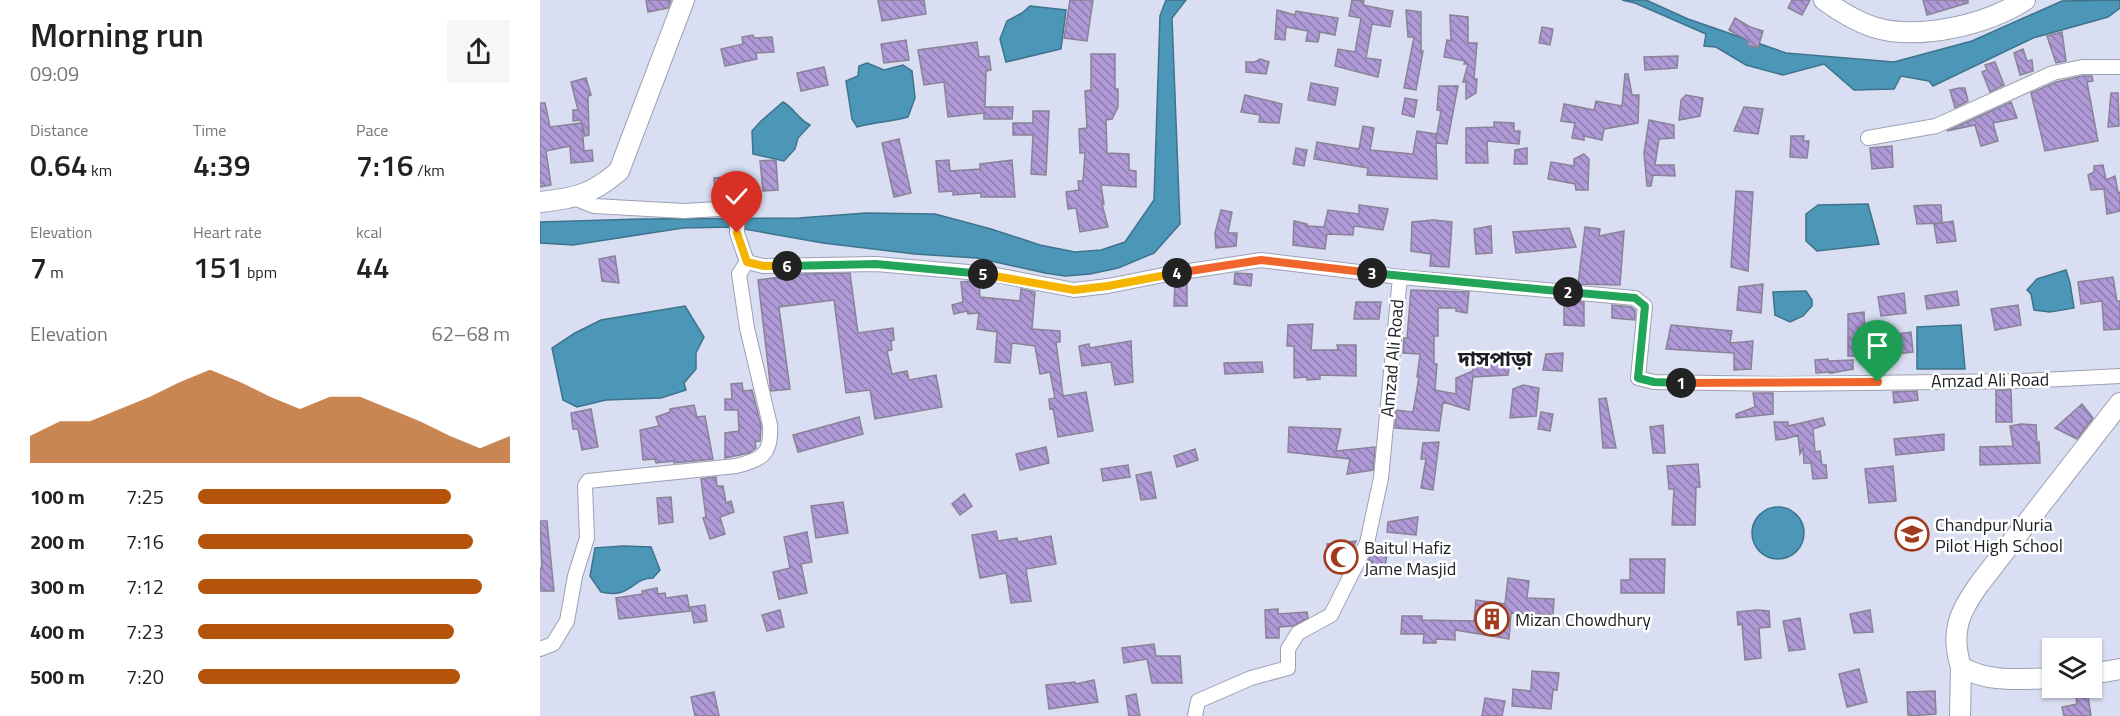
<!DOCTYPE html>
<html lang="en">
<head>
<meta charset="utf-8">
<style>
	body { margin:0; font-family:"Titillium Web","Noto Sans Bengali",sans-serif; background:#f6f6f6; color:#222; height:100vh; display:flex; flex-direction:column; font-size:22px; white-space:nowrap }
	* { box-sizing:border-box; margin:0 }
	p { font-size:20px; color:#767676 }
	.icon { flex:none; width:33px; height:33px; fill:none; stroke:currentColor; stroke-width:2; stroke-linecap:round; stroke-linejoin:round }
	.map { position:relative; flex:1; overflow:hidden }
	.side { display:flex; flex-direction:column; background:#fff; width:540px }
	.side>* { flex:none }
	.controls { position:absolute; left:1502px; top:638px; display:grid; gap:12px }
	.controls a { display:grid; place-items:center; width:60px; height:60px; border-radius:0px; background:#fff; box-shadow:0 2px 4px #0004; font-size:30px }
	.pin { position:absolute; display:grid; place-items:center; width:51px; height:51px; color:#fff; margin:-62px -26px; border-radius:50% 50% 50% 0; rotate:-45deg; box-shadow:0 0 6px #0007 }
	.pin .icon { rotate:45deg }
	.km { position:absolute; width:30px; height:30px; margin:-15px; border-radius:50%; background:#222; color:#fff; font-size:16px; line-height:30px; text-align:center }
	.round { display:grid; place-items:center; flex:none; width:63px; height:63px; border-radius:0px; background:#f6f6f6 }
	.headline { display:flex; align-items:center; justify-content:space-between; height:102px; padding:0 30px }
	h1 { font-size:33px; font-weight:600; line-height:45px }
	.stats { display:grid; grid-template-columns:repeat(3,1fr); gap:9px; height:102px; padding:6px 30px }
	.stats div { display:grid; align-content:center }
	.stats b { font-size:30px; font-weight:600 }
	.stats small { font-size:16px; font-weight:400 }
	.stats p { font-size:16px }
	.chart { height:168px; padding:12px 30px }
	.chart p { display:flex; justify-content:space-between }
	.chart svg { width:100%; height:108px; margin-top:6px; fill:#b45309; opacity:.7 }
	ul { padding:0 30px; list-style:none; font-size:20px }
	li { display:grid; grid-template-columns:96px 72px 1fr; align-items:center; height:45px }
	li i { height:15px; border-radius:8px; background:#b45309 }
	main { display:flex; flex:1; min-height:0 }
	.map>svg:first-child { display:block }
	.water { fill:#4c97b8; stroke:#3e738c; stroke-width:1.5 }
	.building { fill:url(#building-back-hatch); stroke:#898395; stroke-width:1.5 }
	.lines { fill:none; stroke-linecap:round; stroke-linejoin:round }
	.street-casing { stroke:#9ca0b3; stroke-width:16 }
	.secondary-casing { stroke:#9ca0b3; stroke-width:22 }
	.street { stroke:#fff; stroke-width:14 }
	.secondary { stroke:#fff; stroke-width:20 }
	.split-1-casing { stroke:#fff; stroke-width:12 }
	.split-2-casing { stroke:#fff; stroke-width:12 }
	.split-3-casing { stroke:#fff; stroke-width:12 }
	.split-4-casing { stroke:#fff; stroke-width:12 }
	.split-5-casing { stroke:#fff; stroke-width:12 }
	.split-6-casing { stroke:#fff; stroke-width:12 }
	.split-7-casing { stroke:#fff; stroke-width:12 }
	.split-1 { stroke:#f0652b; stroke-width:8 }
	.split-2 { stroke:#22a559; stroke-width:8 }
	.split-3 { stroke:#22a559; stroke-width:8 }
	.split-4 { stroke:#f0652b; stroke-width:8 }
	.split-5 { stroke:#f5b400; stroke-width:8 }
	.split-6 { stroke:#22a559; stroke-width:8 }
	.split-7 { stroke:#f5b400; stroke-width:8 }
	.labels { text-anchor:middle; dominant-baseline:central; stroke-width:5; stroke-linejoin:round; paint-order:stroke }
	.street-label { font-size:18px; fill:#1d1f26; stroke:#fff }
	.poi-label { font-size:18px; fill:#1d1f26; stroke:#fff; text-anchor:start }
	.quarter-label { font-size:21px; font-weight:bold; fill:#1d1f26; stroke:#fff }
</style>
</head>
<body>
<main>
<section class="side">
<div class="headline"><div><h1>Morning run</h1><p>09:09</p></div><a class="round"><svg class="icon" aria-label="share" viewBox="0 0 24 24"><path d="M12 15V3M7 8l5-5 5 5M5 13v7h14v-7"/></svg></a></div>
<div class="stats">
<div><p>Distance</p><b>0.64<small> km</small></b></div>
<div><p>Time</p><b>4:39</b></div>
<div><p>Pace</p><b>7:16<small> /km</small></b></div>
</div>
<div class="stats">
<div><p>Elevation</p><b>7<small> m</small></b></div>
<div><p>Heart rate</p><b>151<small> bpm</small></b></div>
<div><p>kcal</p><b>44</b></div>
</div>
<div class="chart"><p><span>Elevation</span>62–68 m</p>
<svg viewBox="0 0 160 44" preserveAspectRatio="none"><path d="M0 44V33L10 27L20 27L30 22L40 17L50 11L60 6L70 11L80 17L90 22L100 17L110 17L120 22L130 27L140 33L150 38L160 33V44z"/></svg>
</div>
<ul>
<li><b>100 m</b>7:25<i style="width:81%"></i></li>
<li><b>200 m</b>7:16<i style="width:88%"></i></li>
<li><b>300 m</b>7:12<i style="width:91%"></i></li>
<li><b>400 m</b>7:23<i style="width:82%"></i></li>
<li><b>500 m</b>7:20<i style="width:84%"></i></li>
</ul>
</section>
<div class="map">
<svg width="1580" height="716" viewBox="0 0 1580 716">
	<defs>
		<pattern id="building-back-hatch" width="6" height="6" patternUnits="userSpaceOnUse" patternTransform="scale(1.5)"><rect width="6" height="6" fill="#af9ad7"/><path d="M-1 5l2 2M0 0l6 6M5-1l2 2" fill="none" stroke="#8e7dae"/></pattern>
	</defs>
	<rect width="100%" height="100%" fill="#d9def2"/>
	<path class="water" d="M626 0H646L632 18 640 224 614 253 578 268 550 274 525 276 505 273 437 258 375 254 283 243 193 227 143 228 33 245 0 243V222L101 219 259 218 326 213 395 214 451 229 500 245 535 252 561 250 585 242 614 200 620 16Z
		M1082 0H1106L1148 19 1246 53 1354 62 1432 41 1522 1 1580 0V8L1568 17 1493 38 1393 86 1389 81 1361 76 1354 89 1314 90 1284 64 1243 75 1206 65 1176 47 1164 46 1166 34 1095 3Z
		M490 6 526 10 521 49 466 62 460 39 467 21 482 13Z
		M327 63 344 70 363 65 372 71 375 98 368 117C351 122 335 122 317 127L312 119 306 81 318 76 319 66Z
		M243 102C254 108 258 119 270 125L258 138 255 149 244 161 213 154 212 131 221 121Z
		M1328 204 1339 244 1277 251 1266 241V214L1278 205Z
		M1526 270 1530 283 1534 308 1510 312 1494 310 1491 294 1487 290 1497 279Z
		M1266 291 1272 300V306L1263 316 1250 322 1235 315 1233 292Z
		M145 306 164 337 156 353V369L144 383 146 390 121 398 66 400 37 407 23 400 12 348 35 333 61 320Z
		M1421 325 1425 369H1377V327Z
		M1212 533a26 26 0 1 1 52 0a26 26 0 1 1-52 0Z
		M83 546 111 547 120 570 113 578C91 578 92 599 61 592L50 576 55 548Z"/>
	<path class="building" d="M106 0H131L128 8 108 12Z
		M338 0H384L386 14 342 21Z
		M530 0H553L547 41 524 38Z
		M812 0 824 1 823 5 853 11 850 27 832 24 826 58 841 60 838 77 795 66 798 49 815 52 821 18 809 16Z
		M1252 0H1270L1262 15 1248 8Z
		M1383 0H1428V3L1387 15Z
		M737 10 755 15 756 11 798 18 795 35 780 32 778 42 766 41 768 31 746 27 745 40 735 39Z
		M866 10 881 12V51H883L876 90 864 88 874 37H868Z
		M910 15 928 17V43H937L934 79H937L936 93 926 99V82H923L928 64H924L925 61 904 57 907 40 911 41Z
		M1195 18 1210 27 1223 31 1218 48 1207 45 1209 41 1189 30Z
		M1002 27 1013 29 1010 45 999 43Z
		M1522 32 1526 61 1516 63 1507 36Z
		M213 35 214 38 232 37 234 52 216 53 217 59 185 66 181 49 203 44 202 37Z
		M366 40 369 60 344 63 341 44Z
		M437 42 439 57 449 56 451 70 446 71 445 107H473L472 119H444V113L408 117 404 82 384 85 378 50Z
		M1483 49 1487 61 1492 60 1493 71 1480 75 1474 53Z
		M551 54H575V89H578V107L572 119 566 120 567 153 589 154V170L596 171V187L561 185 564 204H562L568 227 540 232 536 208 528 209 526 192 539 190 538 181H543L545 153H540L539 129 547 128 545 91 551 90Z
		M1138 56 1137 68 1105 70 1104 57Z
		M720 59 729 62 726 74 706 72V62H715Z
		M1455 62 1464 85 1450 92 1442 72 1447 70 1445 65Z
		M284 67 288 85 261 91 257 73Z
		M1085 74H1088L1092 95H1099L1098 123 1064 129 1062 140 1044 136V140L1032 138 1035 123 1021 121 1024 104 1054 110 1056 101 1082 106Z
		M1543 76H1552L1553 81 1547 82 1558 141 1505 151 1491 93 1516 82Z
		M46 78 51 95 48 96 49 135 45 136 42 124 44 151 52 150 53 161 31 163 30 146 6 151 11 185 0 187V103H5L10 127 41 123V120L33 121V110H38L31 82Z
		M771 83 798 88 795 105 768 100Z
		M899 86H918L907 144 896 143 897 179 827 175 828 168 774 159 777 142 819 149 823 126 834 128 830 150 873 154 877 131 896 134V139L901 111 897 110Z
		M1419 88H1425L1428 101 1415 108 1410 90Z
		M1571 93H1578L1579 126 1568 127Z
		M705 95 742 104 739 123 719 122 720 115 701 112Z
		M1146 95 1163 98 1160 116 1139 120 1141 100Z
		M865 98 877 100 874 117 862 114Z
		M1471 102 1477 118 1453 123 1458 141 1441 146 1435 125 1407 131Z
		M1204 107 1223 109 1218 134 1194 131Z
		M493 111H509L506 175 491 174 493 135H473V123H493Z
		M1109 120 1134 125V138L1119 139 1115 165H1134L1135 176 1113 175 1111 186H1107L1104 153Z
		M954 122 974 123V131H980L979 144 947 141 948 163H926V128L954 127Z
		M1251 136H1264L1263 141H1269L1267 158 1250 157Z
		M359 139 371 193 354 197 342 143Z
		M1352 146 1353 167 1332 169 1330 148Z
		M756 148 767 150 764 166 753 164Z
		M987 148V164H974L975 150Z
		M1044 154 1049 159 1048 190H1036L1035 184 1008 179 1011 162 1034 166V159Z
		M236 160 238 190 223 191 220 161Z
		M409 160 410 171 440 169V164L472 160 475 197H441V193L413 195V191L399 192 396 161Z
		M1563 165 1566 180 1575 176 1578 193 1580 192V211L1567 214 1564 189 1551 190 1548 175 1554 172V166Z
		M188 177V184L198 183 199 195 176 197 174 178Z
		M1196 191 1213 192 1208 271 1191 267Z
		M819 205 848 209 843 230 814 226 813 235 787 234 785 249 753 245 754 221 767 224 768 226 784 227 788 210 819 214Z
		M1388 205H1401L1402 223 1377 224 1374 206Z
		M681 210 692 212 688 233H697L696 246 676 248 675 233Z
		M893 220 912 222 909 267 890 266 891 254 871 251 872 222Z
		M1413 221 1416 241 1397 243 1394 224Z
		M951 226 952 253 936 254 934 229Z
		M1045 227 1060 229 1059 236 1084 231 1080 285 1038 284Z
		M1029 228 1036 247 976 253 973 232Z
		M75 256 79 283 62 281 59 259Z
		M310 273 318 333 353 328 354 340 351 341 352 350 347 351 352 374 367 371 369 380 396 375 402 407 335 419 330 390 306 393 294 300 239 307 250 389 231 391 218 280 264 274Z
		M695 273 712 274 711 286 694 284Z
		M1573 277 1577 301H1580V329L1564 330 1562 301 1541 304 1538 282Z
		M647 280V306H634L635 282Z
		M431 281 439 282 440 297 480 301 481 289 495 292 492 329 520 331V342H516L523 396 546 392 553 431 518 437 513 408 510 409 509 399 515 398 510 372 500 374 495 346 472 343 470 363 455 362 457 332 437 329 439 313 428 314 427 311 414 314 412 305 423 302 421 282Z
		M1223 284 1221 313 1197 310 1199 287Z
		M871 290 929 292 927 313 916 311V308H898V336H894V364H897L895 390 916 394V378L933 371V362L970 361 968 375 933 377 929 410 903 402 899 431 855 428 856 410 873 412 879 377H877L880 354 863 353 864 338H867Z
		M1417 291 1419 305 1387 309 1385 296Z
		M1364 293 1366 313 1341 316 1338 297Z
		M1024 301 1044 302V326L1024 325Z
		M816 302H841L839 319H814Z
		M1072 305 1091 307 1095 310V320L1072 318Z
		M1478 305 1481 325 1455 330 1451 309Z
		M1324 312 1326 356H1308V314Z
		M773 324 771 350H798L797 345H816V376L780 375V379L767 380V377L754 378V346H747L748 325Z
		M1131 325 1192 331 1190 343 1213 341 1211 369 1194 370V353L1126 349Z
		M1371 332 1373 352 1346 355 1343 336Z
		M591 341 593 382 575 385 571 362 542 366 539 346 549 344 550 348Z
		M1023 353 1022 371 1003 370 1006 354Z
		M1288 359V361L1313 360V369L1291 373 1292 372 1276 373 1275 360Z
		M722 362 723 372 685 374 684 363Z
		M202 383 203 391 212 390 221 426 220 441 215 442 216 448 209 453 185 458V433L199 431 198 410H185V399H192L191 384Z
		M983 385 999 388 996 416 970 418 973 389Z
		M1456 390H1471L1472 422H1456Z
		M1377 391 1378 400 1354 403 1353 392Z
		M1213 393H1233V414L1196 418V414L1215 407Z
		M1066 398 1076 448H1063L1059 399Z
		M1542 404 1553 418 1537 439 1515 428Z
		M154 405 157 417 165 416 173 459 134 463V461L116 463 115 459 103 460 100 430 119 426 116 417 130 412V409Z
		M51 409 58 447 42 450 38 429H33L31 413Z
		M1001 412 1013 414 1010 431 998 429Z
		M319 417 323 434 258 452 253 435Z
		M1283 418 1285 425 1273 429 1275 452 1280 451 1282 465H1286L1287 478 1273 479 1271 463H1264L1263 448 1260 454 1258 435 1245 439 1236 440 1234 422H1248V426Z
		M1481 424 1496 425 1497 444 1499 442 1500 463 1440 465V447L1473 446 1470 426Z
		M1123 425 1125 453H1113L1110 427Z
		M749 427 801 429 796 451 835 447 833 470 807 474 810 459 748 452Z
		M1404 434V450L1356 455 1354 439Z
		M899 442 893 490 881 488 886 459H881L883 443Z
		M506 447 509 463 480 470 476 454Z
		M655 449 658 460 637 467 634 456Z
		M1158 464 1160 487H1156L1155 525H1132L1134 489H1129L1127 466Z
		M588 465 590 477 563 481 561 469Z
		M1353 466 1356 501 1329 503 1325 469Z
		M611 472 616 498 601 500 596 475Z
		M176 477 177 486H183L186 503 191 501 194 512 180 517 185 534 170 539 163 518 166 517 161 479Z
		M424 494 432 506 420 515 412 504Z
		M131 497 133 522 119 524 117 498Z
		M303 502 308 533 276 538 271 506Z
		M878 517 876 535 847 532 848 522Z
		M0 521H7L14 591H0V568H2Z
		M456 531 458 541 477 538 478 542 511 536 516 564 486 569 491 601 471 603 466 573 440 578 432 535Z
		M267 532 272 562 261 564 267 593 239 599 233 572 250 568 244 537Z
		M816 541 807 563 789 565 787 544Z
		M836 545H849L844 571 831 569 832 561H828Z
		M1090 559H1125L1124 593H1081V580H1090Z
		M968 578 989 581 987 598 1014 599 1013 615 971 613 969 639 915 630V640L896 639V643H883L884 634H861L862 616H882V620L934 621 936 600 965 604Z
		M117 588 118 594 125 593 126 598 147 595 150 611 79 619 76 598 103 594 102 591Z
		M165 605 167 621 154 623 151 607Z
		M738 609V614L767 612 768 618 753 626 739 627V638H726L725 610Z
		M240 610 244 627 227 631 222 615Z
		M1217 610 1229 611 1230 627 1219 628 1221 658 1205 660 1202 624 1198 625 1197 612Z
		M1330 610 1333 632 1314 633 1310 614Z
		M1260 618 1265 649 1249 651 1243 621Z
		M614 644 616 656H640L642 683H612L607 659 584 663 582 648Z
		M1319 669 1327 702 1307 707 1299 674Z
		M992 671 1019 673 1017 690H1013L1011 709 972 706 973 689 991 691Z
		M554 680 558 702 509 709 506 685 535 682 536 684Z
		M1547 689 1551 716H1524L1522 707 1537 704 1535 691Z
		M1395 691 1396 714 1368 716 1367 692Z
		M174 692 179 716H155L151 697Z
		M596 694 600 716H589L586 696Z
		M945 698 965 701 962 716H942Z"/>
	<g class="lines">
		<defs>
			<path id="street" d="M1328 138 1396 126 1513 73 1542 67H1580
				M34 198 54 206 144 211 197 208V233L207 262 223 266 336 264 451 274 534 290 568 286 623 275 721 260 860 277
				M0 649 13 644 27 621 35 576 47 538 45 486 48 481 196 466C222 460 232 454 230 425L207 328 199 274 207 262
				M655 716 658 701 711 678 748 668V649L758 633 791 615 827 543 841 478 860 277 1095 298 1105 306 1098 378 1114 382 1241 384 1483 381 1580 376"/>
			<path id="secondary" d="M1284 0C1299 11 1315 21 1333 27 1378 41 1446 25 1485 0
				M0 202C36 198 51 195 79 171L144 0
				M1551 674 1580 669
				M1512 678C1481 679 1449 683 1421 667 1410 632 1419 612 1440 583L1580 403
				M1420 716 1421 667"/>
		</defs>
		<use href="#street" class="street-casing"/>
		<use href="#secondary" class="secondary-casing"/>
		<use href="#street" class="street"/>
		<use href="#secondary" class="secondary"/>
	</g>
	<g class="lines">
		<defs>
			<path id="split-1" d="M1141 383 1338 382"/>
			<path id="split-2" d="M1028 292 1095 298 1105 306 1098 378 1114 382 1141 383"/>
			<path id="split-3" d="M832 273 1028 292"/>
			<path id="split-4" d="M637 273 721 260 832 273"/>
			<path id="split-5" d="M443 274 534 290 568 286 637 273"/>
			<path id="split-6" d="M247 266 336 264 443 274"/>
			<path id="split-7" d="M197 233 207 262 224 266H247"/>
		</defs>
		<use href="#split-1" class="split-1-casing"/>
		<use href="#split-2" class="split-2-casing"/>
		<use href="#split-3" class="split-3-casing"/>
		<use href="#split-4" class="split-4-casing"/>
		<use href="#split-5" class="split-5-casing"/>
		<use href="#split-6" class="split-6-casing"/>
		<use href="#split-7" class="split-7-casing"/>
		<use href="#split-1" class="split-1"/>
		<use href="#split-2" class="split-2"/>
		<use href="#split-3" class="split-3"/>
		<use href="#split-4" class="split-4"/>
		<use href="#split-5" class="split-5"/>
		<use href="#split-6" class="split-6"/>
		<use href="#split-7" class="split-7"/>
	</g>
	<defs>
		<symbol id="school-ring" viewBox="-11 -11 22 22"><circle r="9.5" fill="#fff" stroke="#a23a1e" stroke-width="1.5"/><path d="M0-5L7-2L0 1L-7-2ZM-4 1L0 2.5L4 1V4Q0 6-4 4Z" fill="#a23a1e"/></symbol>
		<symbol id="mosque-ring" viewBox="-11 -11 22 22"><circle r="9.5" fill="#fff" stroke="#a23a1e" stroke-width="1.5"/><path d="M3.5-4.9A6 6 0 1 0 3.5 4.9A5 5 0 1 1 3.5-4.9Z" fill="#a23a1e"/></symbol>
		<symbol id="building-ring" viewBox="-11 -11 22 22"><circle r="9.5" fill="#fff" stroke="#a23a1e" stroke-width="1.5"/><path d="M-4-6H4V6H1V3H-1V6H-4ZM-2.5-4.3h1.7v1.8h-1.7ZM.8-4.3h1.7v1.8H.8ZM-2.5-1h1.7V.8h-1.7ZM.8-1h1.7V.8H.8Z" fill="#a23a1e"/></symbol>
	</defs>
	<g fill-rule="evenodd">
		<use href="#school-ring" x="1353" y="515" width="38" height="38"/>
		<use href="#mosque-ring" x="782" y="538" width="38" height="38"/>
		<use href="#building-ring" x="933" y="600" width="38" height="38"/>
	</g>
	<g class="labels">
		<g class="street-label">
			<text transform="translate(852 358) rotate(-85)">Amzad Ali Road</text>
			<text transform="translate(1450 380) rotate(-1)">Amzad Ali Road</text>
		</g>
		<g class="poi-label">
			<text x="1395" y="524">Chandpur Nuria<tspan x="1395" dy="21">Pilot High School</tspan></text>
			<text x="824" y="547">Baitul Hafiz<tspan x="824" dy="21">Jame Masjid</tspan></text>
			<text x="975" y="619">Mizan Chowdhury</text>
		</g>
		<g class="quarter-label">
			<text x="955" y="358">দাসপাড়া</text>
		</g>
	</g>
</svg>
<div class="controls">
<a><svg class="icon" aria-label="layers" viewBox="0 0 24 24"><path d="M12 4l9 5-9 5-9-5zM3 14l9 5 9-5"/></svg></a>
</div>
<div class="pin" style="left:1338px;top:382px;background:#1e9e55"><svg class="icon" aria-label="arrive" viewBox="0 0 24 24"><path d="M6 21V4h12l-3 4 3 4H6"/></svg></div>
<div class="pin" style="left:197px;top:233px;background:#d93025"><svg class="icon" aria-label="check" viewBox="0 0 24 24"><path d="M5 12l5 5 9-10"/></svg></div>
<b class="km" style="left:1141px;top:383px">1</b>
<b class="km" style="left:1028px;top:292px">2</b>
<b class="km" style="left:832px;top:273px">3</b>
<b class="km" style="left:637px;top:273px">4</b>
<b class="km" style="left:443px;top:274px">5</b>
<b class="km" style="left:247px;top:266px">6</b>
</div>
</main>
</body>
</html>
